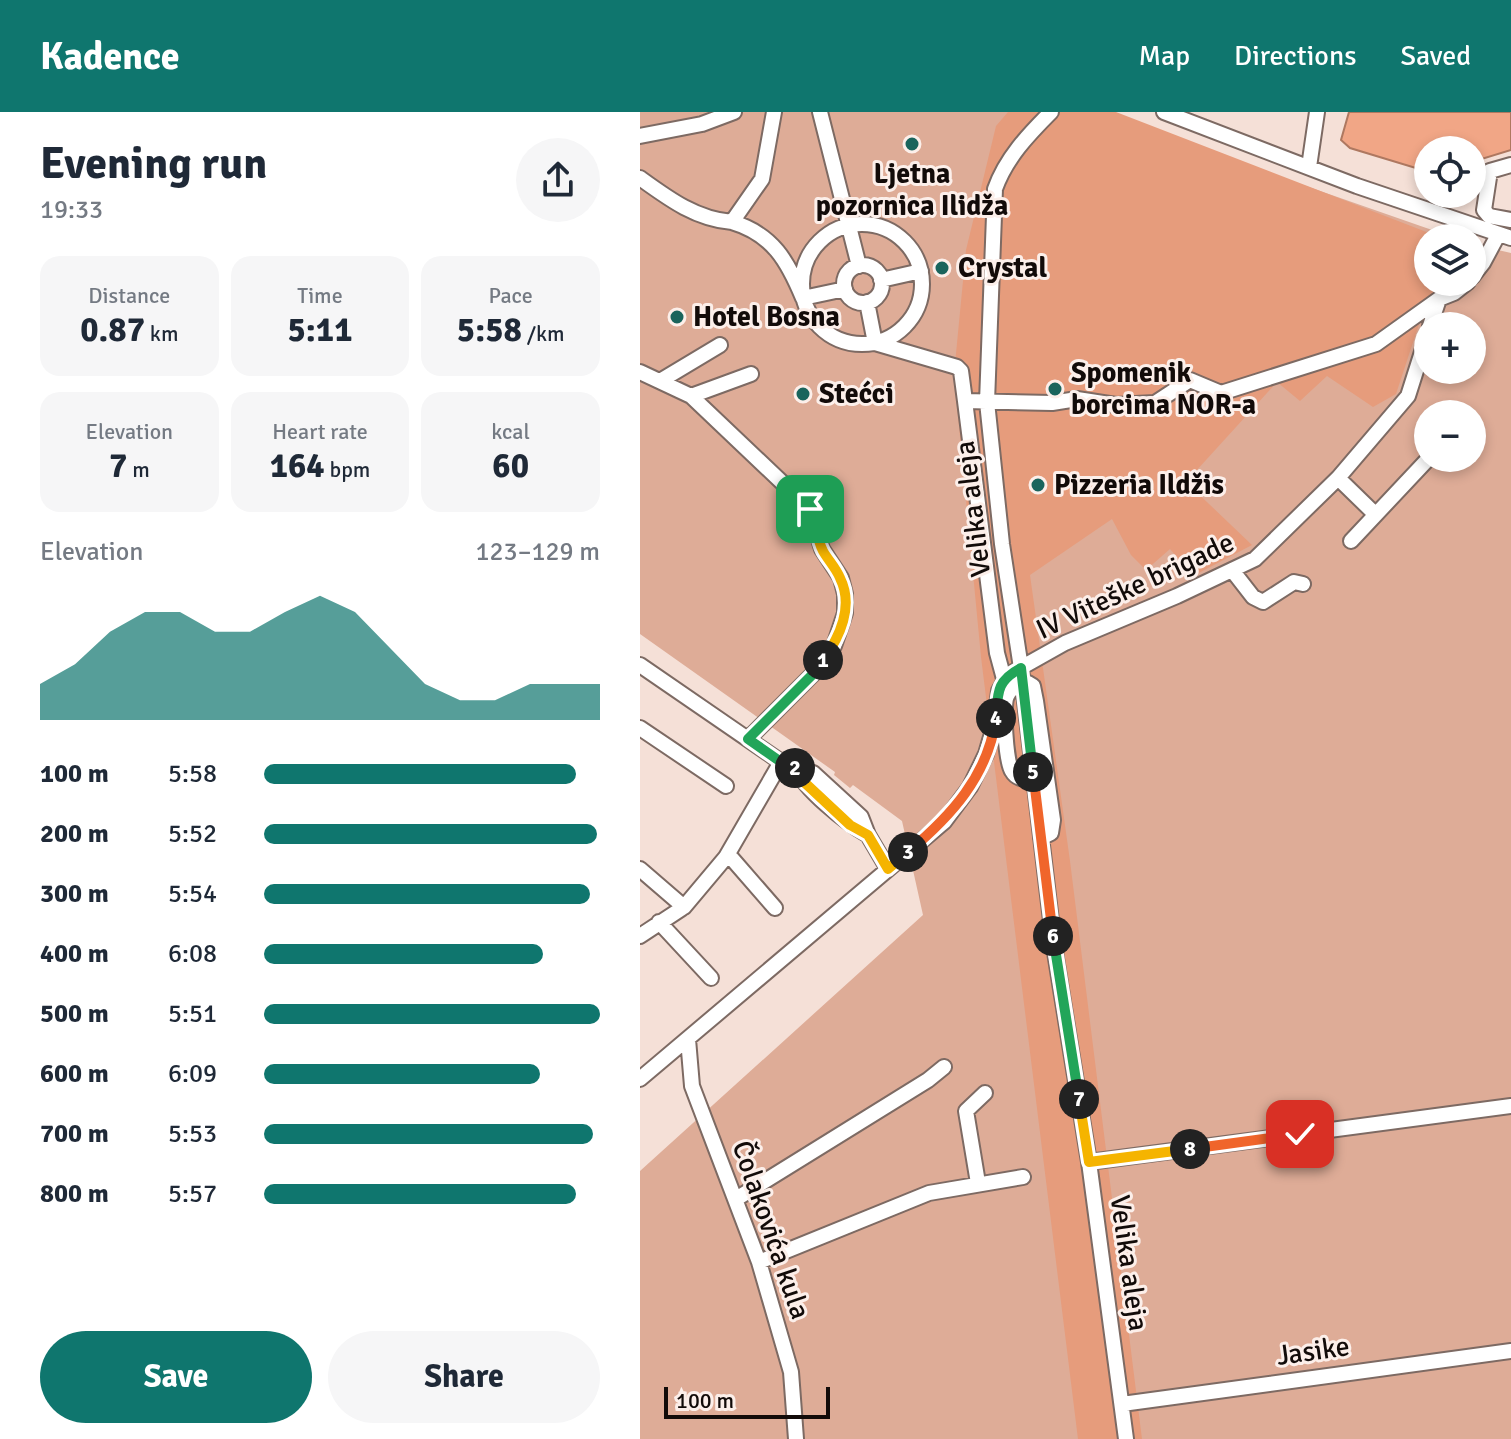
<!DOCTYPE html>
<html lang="en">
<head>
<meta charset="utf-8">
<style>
	body { margin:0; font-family:Signika,sans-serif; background:#f6f6f7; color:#1f2937; height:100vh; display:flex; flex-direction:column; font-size:30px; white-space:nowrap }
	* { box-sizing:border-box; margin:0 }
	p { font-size:26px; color:#747a83 }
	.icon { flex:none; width:44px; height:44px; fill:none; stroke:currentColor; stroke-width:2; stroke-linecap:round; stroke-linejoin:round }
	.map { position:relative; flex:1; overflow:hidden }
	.drawer { display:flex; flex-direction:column; background:#fff; width:640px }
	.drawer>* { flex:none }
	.tools { position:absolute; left:774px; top:24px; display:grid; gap:16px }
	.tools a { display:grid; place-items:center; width:72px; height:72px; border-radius:50%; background:#fff; box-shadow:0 4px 12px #0003; font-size:40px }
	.scale { position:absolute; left:24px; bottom:20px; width:166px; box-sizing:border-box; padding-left:8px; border:4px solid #120b09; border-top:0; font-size:22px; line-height:28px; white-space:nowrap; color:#120b09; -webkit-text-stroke:6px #fcefea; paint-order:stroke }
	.pin { position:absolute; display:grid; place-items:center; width:68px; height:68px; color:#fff; margin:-34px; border-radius:16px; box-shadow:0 4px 12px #0006 }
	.km { position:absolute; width:40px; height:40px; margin:-20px; border-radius:50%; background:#222; color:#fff; font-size:22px; line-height:40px; text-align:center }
	.round { display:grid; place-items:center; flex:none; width:84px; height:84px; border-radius:42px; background:#f6f6f7 }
	.headline { display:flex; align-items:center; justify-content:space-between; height:136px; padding:0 40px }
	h1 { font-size:44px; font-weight:700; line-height:60px }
	.metrics { display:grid; grid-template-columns:repeat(3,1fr); gap:12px; height:136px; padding:8px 40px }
	.metrics div { display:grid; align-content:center; border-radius:20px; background:#f6f6f7; text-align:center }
	.metrics b { font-size:34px; font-weight:700 }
	.metrics small { font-size:22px; font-weight:400 }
	.metrics p { font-size:22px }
	.chart { height:224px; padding:16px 40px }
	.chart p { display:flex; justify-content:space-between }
	.chart svg { width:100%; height:144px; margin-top:8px; fill:#0f766e; opacity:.7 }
	.cta { display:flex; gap:16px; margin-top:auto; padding:16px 40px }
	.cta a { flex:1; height:92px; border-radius:48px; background:#0f766e; color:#fff; font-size:32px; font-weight:700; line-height:92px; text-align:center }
	.cta a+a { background:#f6f6f7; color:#1f2937 }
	ul { padding:0 40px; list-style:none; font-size:26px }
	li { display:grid; grid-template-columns:128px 96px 1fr; align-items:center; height:60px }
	li i { height:20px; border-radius:10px; background:#0f766e }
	header { display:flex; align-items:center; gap:48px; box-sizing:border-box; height:112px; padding:0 40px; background:#0f766e; color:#fff }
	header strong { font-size:38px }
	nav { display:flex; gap:44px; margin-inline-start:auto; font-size:28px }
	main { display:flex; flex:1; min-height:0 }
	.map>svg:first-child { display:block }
	.green { fill:#deac97; fill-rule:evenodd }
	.forest { fill:#e69c7c }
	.water { fill:#f1a686; stroke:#ae7860; stroke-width:2 }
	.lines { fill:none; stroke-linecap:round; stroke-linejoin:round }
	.minor-casing { stroke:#7d6a63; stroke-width:18 }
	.minor { stroke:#fff; stroke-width:14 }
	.split-1-casing { stroke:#fff; stroke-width:16 }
	.split-2-casing { stroke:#fff; stroke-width:16 }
	.split-3-casing { stroke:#fff; stroke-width:16 }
	.split-4-casing { stroke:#fff; stroke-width:16 }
	.split-5-casing { stroke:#fff; stroke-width:16 }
	.split-6-casing { stroke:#fff; stroke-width:16 }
	.split-7-casing { stroke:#fff; stroke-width:16 }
	.split-8-casing { stroke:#fff; stroke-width:16 }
	.split-9-casing { stroke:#fff; stroke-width:16 }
	.split-1 { stroke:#f5b400; stroke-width:10 }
	.split-2 { stroke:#22a559; stroke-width:10 }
	.split-3 { stroke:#f5b400; stroke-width:10 }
	.split-4 { stroke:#f0652b; stroke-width:10 }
	.split-5 { stroke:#22a559; stroke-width:10 }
	.split-6 { stroke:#f0652b; stroke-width:10 }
	.split-7 { stroke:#22a559; stroke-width:10 }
	.split-8 { stroke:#f5b400; stroke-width:10 }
	.split-9 { stroke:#f0652b; stroke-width:10 }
	.poi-dot { fill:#1a645c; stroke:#fcefea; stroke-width:3 }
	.labels { text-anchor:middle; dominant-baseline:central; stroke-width:6; stroke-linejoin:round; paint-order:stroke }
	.poi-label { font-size:28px; font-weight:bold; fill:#120b09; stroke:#fcefea; text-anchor:start }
	.street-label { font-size:28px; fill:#120b09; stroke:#fcefea }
</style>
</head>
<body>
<header>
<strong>Kadence</strong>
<nav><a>Map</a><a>Directions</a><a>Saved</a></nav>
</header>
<main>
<section class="drawer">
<div class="headline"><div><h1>Evening run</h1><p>19:33</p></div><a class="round"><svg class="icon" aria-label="share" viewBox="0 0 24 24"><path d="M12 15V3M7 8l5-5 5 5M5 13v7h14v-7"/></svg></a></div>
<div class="metrics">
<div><p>Distance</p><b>0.87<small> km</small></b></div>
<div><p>Time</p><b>5:11</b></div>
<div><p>Pace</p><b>5:58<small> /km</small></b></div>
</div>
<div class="metrics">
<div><p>Elevation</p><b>7<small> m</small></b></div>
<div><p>Heart rate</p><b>164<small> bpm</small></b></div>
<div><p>kcal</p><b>60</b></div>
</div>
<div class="chart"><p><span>Elevation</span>123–129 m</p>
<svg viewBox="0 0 160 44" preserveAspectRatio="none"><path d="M0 44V33L10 27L20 17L30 11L40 11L50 17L60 17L70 11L80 6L90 11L100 22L110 33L120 38L130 38L140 33L150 33L160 33V44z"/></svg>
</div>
<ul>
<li><b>100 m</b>5:58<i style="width:93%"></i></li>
<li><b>200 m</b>5:52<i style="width:99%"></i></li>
<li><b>300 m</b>5:54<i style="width:97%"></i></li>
<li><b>400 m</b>6:08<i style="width:83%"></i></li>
<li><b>500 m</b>5:51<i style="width:100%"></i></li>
<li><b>600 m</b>6:09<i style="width:82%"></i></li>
<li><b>700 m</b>5:53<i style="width:98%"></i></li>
<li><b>800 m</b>5:57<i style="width:93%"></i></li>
</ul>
<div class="cta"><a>Save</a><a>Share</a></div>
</section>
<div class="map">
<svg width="871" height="1327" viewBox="0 0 871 1327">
	<rect width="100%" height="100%" fill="#f5e0d7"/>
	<path class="green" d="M0 0H453L815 126H788V170H832V132L871 141V1327H0V1059L283 803 262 709 213 673 210 676 194 663 195 660 0 522ZM788 214H832V258H788ZM788 302H832V346H788Z"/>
	<path class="forest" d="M368 0H476L802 126H788V170H811L786 191 756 282 733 295 687 264 660 289 637 270 546 370 612 433 553 464 530 437 506 458 491 443 472 407 390 463 430 749 502 1327H438L341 545 314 262 326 138 356 14Z"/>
	<path class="water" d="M709 0H871V38L832 50V38H788V56L779 57 710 36 701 28Z"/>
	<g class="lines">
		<defs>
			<path id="minor" d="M180 0 219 154
				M411 0C388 23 366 46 355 77L347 290 362 432 381 556 414 834 449 1050 486 1327
				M524 0 717 74 871 126
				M0 24 62 12 94 0
				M871 53 850 59 844 98 849 104 871 108
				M669 55 677 0
				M0 66C29 87 56 107 92 110L122 67 134 0
				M92 110C133 122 148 150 163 186L205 177
				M162 172a60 60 0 1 1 120 0a60 60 0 1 1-120 0Z
				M204 172a19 19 0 1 1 38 0a19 19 0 1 1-38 0Z
				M832 165 843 151 858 123
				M241 168 281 159
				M227 190 235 231 317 255 321 259 325 289 412 291 437 287 476 293 515 291 550 268 581 281 736 232 799 187
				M790 214 799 187 814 181 828 170
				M0 260 51 284 111 262
				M20 269 80 233
				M51 284 170 397 182 437 201 466 205 482V501L194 534 172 563 108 627
				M325 289 357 541 364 567
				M698 366 735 402
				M711 429 789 346
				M592 458 613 485 623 490 654 470 663 472
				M0 553 141 650 173 661 221 705 228 723 248 757
				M0 616 86 674
				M154 654C165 678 205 710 228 723
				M394 668C386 667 377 668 372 659 366 650 362 593 367 584 371 575 379 573 388 571L393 574 396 589 413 708 411 721 401 726
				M88 742 135 796
				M0 757 44 795
				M19 810 71 866
				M0 824 44 795 86 745 141 650
				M48 927 52 974 119 1150 151 1260 156 1327
				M0 967 304 710 330 675 346 642 355 611 359 579 368 563 425 531 537 484 615 447 698 366 768 284 788 221
				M449 1050 871 994
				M338 1071 326 999 345 981
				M96 1087 288 968 304 955
				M119 1150 289 1081 383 1065
				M482 1292 871 1239"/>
		</defs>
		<use href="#minor" class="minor-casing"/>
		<use href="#minor" class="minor"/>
	</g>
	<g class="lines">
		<defs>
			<path id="split-1" d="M170 397C177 410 176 426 183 439 188 448 196 456 200 466 214 494 200 525 183 548"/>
			<path id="split-2" d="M155 656 141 650 108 627 172 563 183 548"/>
			<path id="split-3" d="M155 656 164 670 210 713 228 723 248 757 268 740"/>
			<path id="split-4" d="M268 740C311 704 348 664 356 606"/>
			<path id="split-5" d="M356 606C358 581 356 569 381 556L393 660"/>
			<path id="split-6" d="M393 660 413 824"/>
			<path id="split-7" d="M413 824 439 987"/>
			<path id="split-8" d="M439 987 449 1050 550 1037"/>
			<path id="split-9" d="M550 1037 660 1022"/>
		</defs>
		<use href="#split-1" class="split-1-casing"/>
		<use href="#split-2" class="split-2-casing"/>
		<use href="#split-3" class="split-3-casing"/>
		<use href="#split-4" class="split-4-casing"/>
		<use href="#split-5" class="split-5-casing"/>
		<use href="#split-6" class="split-6-casing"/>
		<use href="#split-7" class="split-7-casing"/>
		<use href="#split-8" class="split-8-casing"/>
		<use href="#split-9" class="split-9-casing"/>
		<use href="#split-1" class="split-1"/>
		<use href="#split-2" class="split-2"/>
		<use href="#split-3" class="split-3"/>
		<use href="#split-4" class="split-4"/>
		<use href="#split-5" class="split-5"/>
		<use href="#split-6" class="split-6"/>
		<use href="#split-7" class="split-7"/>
		<use href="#split-8" class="split-8"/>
		<use href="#split-9" class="split-9"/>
	</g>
	<g class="poi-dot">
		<circle cx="272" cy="32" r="8"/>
		<circle cx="302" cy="156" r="8"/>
		<circle cx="37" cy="205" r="8"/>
		<circle cx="415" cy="277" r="8"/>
		<circle cx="163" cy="282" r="8"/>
		<circle cx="398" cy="373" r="8"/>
	</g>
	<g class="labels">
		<g class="poi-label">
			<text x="272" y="62" text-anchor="middle">Ljetna<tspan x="272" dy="32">pozornica Ilidža</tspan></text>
			<text x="318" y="156">Crystal</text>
			<text x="53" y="205">Hotel Bosna</text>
			<text x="431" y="261">Spomenik<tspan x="431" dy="32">borcima NOR-a</tspan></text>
			<text x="179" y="282">Stećci</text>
			<text x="414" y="373">Pizzeria Ildžis</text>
		</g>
		<g class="street-label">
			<text transform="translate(333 397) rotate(-97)">Velika aleja</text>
			<text transform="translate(495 474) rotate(-25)">IV Viteške brigade</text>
			<text transform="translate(131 1118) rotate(71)">Čolakovića kula</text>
			<text transform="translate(489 1151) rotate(82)">Velika aleja</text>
			<text transform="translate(673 1239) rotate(-8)">Jasike</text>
		</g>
	</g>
</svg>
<div class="tools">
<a><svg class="icon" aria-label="locate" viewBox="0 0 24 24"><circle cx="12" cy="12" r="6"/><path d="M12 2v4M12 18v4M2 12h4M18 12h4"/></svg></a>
<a><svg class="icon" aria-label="layers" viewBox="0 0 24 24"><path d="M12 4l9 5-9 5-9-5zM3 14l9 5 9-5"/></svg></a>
<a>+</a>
<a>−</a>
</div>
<div class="scale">100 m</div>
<div class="pin" style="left:170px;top:397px;background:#1e9e55"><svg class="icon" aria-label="arrive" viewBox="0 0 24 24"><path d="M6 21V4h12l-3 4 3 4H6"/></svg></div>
<div class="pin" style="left:660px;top:1022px;background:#d93025"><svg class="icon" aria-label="check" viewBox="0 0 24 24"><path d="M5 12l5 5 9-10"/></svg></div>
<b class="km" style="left:183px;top:548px">1</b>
<b class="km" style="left:155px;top:656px">2</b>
<b class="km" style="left:268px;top:740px">3</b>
<b class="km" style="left:356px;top:606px">4</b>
<b class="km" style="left:393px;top:660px">5</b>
<b class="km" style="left:413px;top:824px">6</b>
<b class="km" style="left:439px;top:987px">7</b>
<b class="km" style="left:550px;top:1037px">8</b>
</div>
</main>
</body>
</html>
